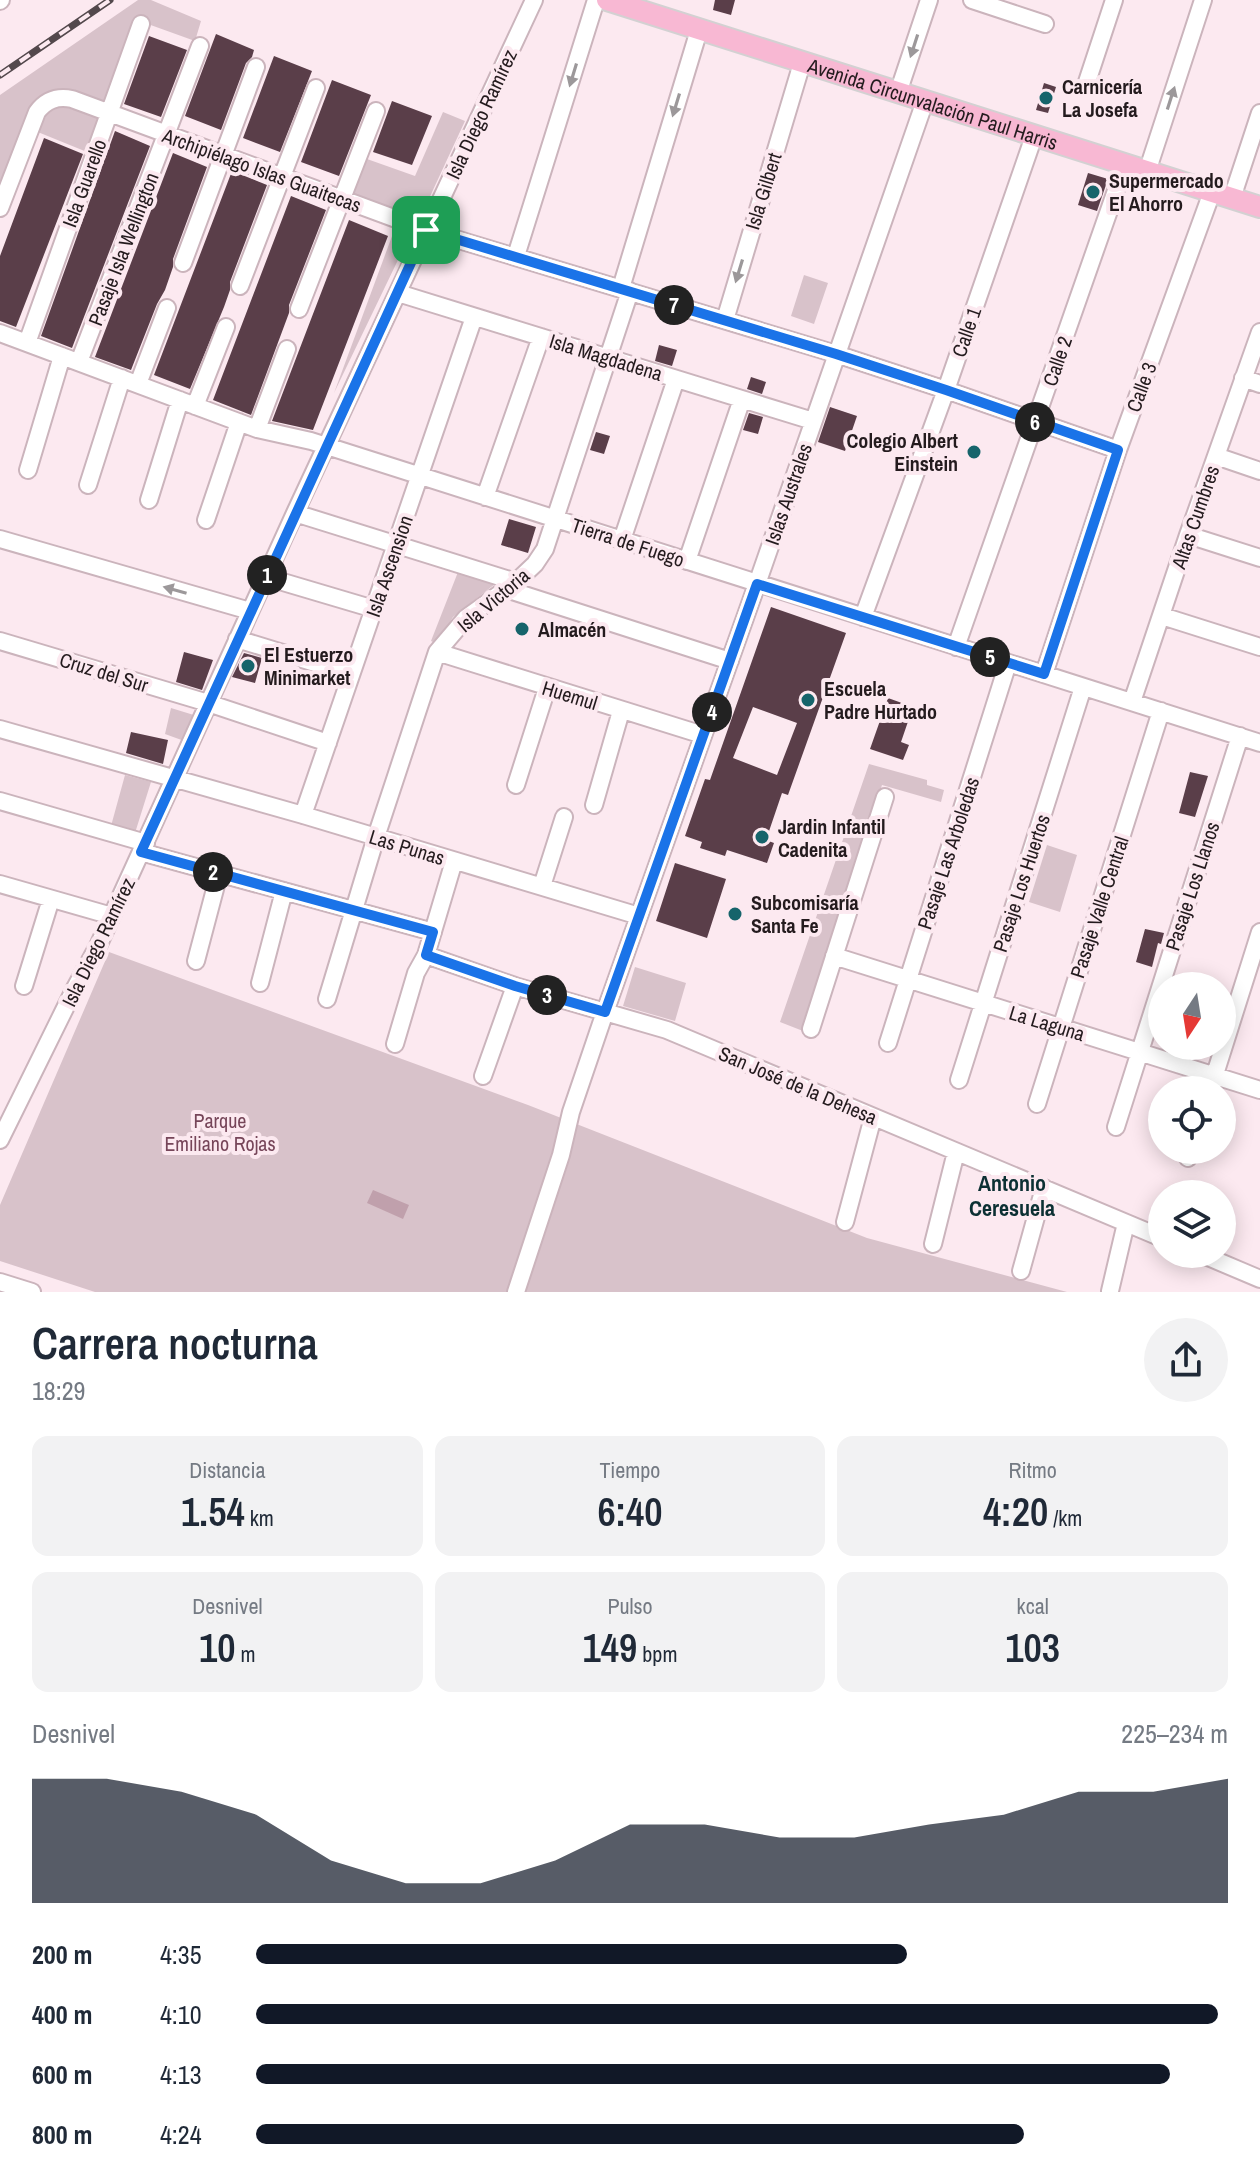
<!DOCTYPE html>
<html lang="es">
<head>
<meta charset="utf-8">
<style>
	body { margin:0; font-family:"Archivo Narrow",sans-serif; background:#f2f2f3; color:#1f2937; height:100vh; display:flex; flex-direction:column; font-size:30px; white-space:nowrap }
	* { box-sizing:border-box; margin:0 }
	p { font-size:26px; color:#747a83 }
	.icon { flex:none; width:44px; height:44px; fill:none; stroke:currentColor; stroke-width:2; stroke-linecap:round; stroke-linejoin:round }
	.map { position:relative; height:1292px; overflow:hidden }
	.drawer { display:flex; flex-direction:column; background:#fff; flex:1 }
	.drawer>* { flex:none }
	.needle { width:52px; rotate:192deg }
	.fabs { position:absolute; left:1148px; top:972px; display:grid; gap:16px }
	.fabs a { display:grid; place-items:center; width:88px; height:88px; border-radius:50%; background:#fff; box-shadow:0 4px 20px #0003; font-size:40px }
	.pin { position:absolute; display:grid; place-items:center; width:68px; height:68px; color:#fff; margin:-34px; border-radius:16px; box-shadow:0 4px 12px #0006 }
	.km { position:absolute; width:40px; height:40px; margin:-20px; border-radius:50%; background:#222; color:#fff; font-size:22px; line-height:40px; text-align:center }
	.round { display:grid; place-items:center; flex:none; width:84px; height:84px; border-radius:42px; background:#f2f2f3 }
	.headline { display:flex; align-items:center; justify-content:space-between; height:136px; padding:0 32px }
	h1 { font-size:44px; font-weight:600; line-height:60px }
	.metrics { display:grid; grid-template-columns:repeat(3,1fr); gap:12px; height:136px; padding:8px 32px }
	.metrics div { display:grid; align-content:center; border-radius:16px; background:#f2f2f3; text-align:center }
	.metrics b { font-size:40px; font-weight:600 }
	.metrics small { font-size:22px; font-weight:400 }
	.metrics p { font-size:22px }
	.chart { height:224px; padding:16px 32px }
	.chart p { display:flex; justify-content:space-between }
	.chart svg { width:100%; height:144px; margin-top:8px; fill:#111827; opacity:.7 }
	ul { padding:0 32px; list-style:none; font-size:26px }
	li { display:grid; grid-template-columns:128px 96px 1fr; align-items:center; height:60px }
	li i { height:20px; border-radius:10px; background:#111827 }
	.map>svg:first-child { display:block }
	.green { fill:#d8c2ca }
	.water { fill:#c0a0ac }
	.building { fill:#5a3e49; fill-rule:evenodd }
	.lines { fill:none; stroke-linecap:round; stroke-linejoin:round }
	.minor-casing { stroke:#cbb4bc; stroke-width:20 }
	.major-casing { stroke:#d3d1d2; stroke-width:24 }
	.minor { stroke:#fff; stroke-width:16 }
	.major { stroke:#f8b8d3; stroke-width:20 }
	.rail-casing { stroke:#53484c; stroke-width:7 }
	.rail { stroke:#fce9f0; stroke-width:4; stroke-dasharray:12; stroke-linecap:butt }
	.oneway { fill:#9c989a }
	.route-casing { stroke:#fff; stroke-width:16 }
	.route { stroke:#1a73e8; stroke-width:10 }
	.poi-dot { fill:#16646b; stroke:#fce9f0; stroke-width:3 }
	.labels { text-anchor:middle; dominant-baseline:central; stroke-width:8; stroke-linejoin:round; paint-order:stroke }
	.poi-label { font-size:20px; font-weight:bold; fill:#241b1e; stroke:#fce9f0; text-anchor:start }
	.street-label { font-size:20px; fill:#241b1e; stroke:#fce9f0 }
	.park-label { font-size:20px; fill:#764559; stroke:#fce9f0 }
	.neighbourhood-label { font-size:22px; font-weight:bold; fill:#0c3033; stroke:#fce9f0 }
</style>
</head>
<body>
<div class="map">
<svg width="1260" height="1292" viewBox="0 0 1260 1292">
	<rect width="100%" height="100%" fill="#fce9f0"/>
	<path class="green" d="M138 0H151L201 21 195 41 134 19 87 152 23 126 3 184 0 183V95Z
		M443 112 465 121 420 218 353 193 367 159 415 176Z
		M395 228 410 235 334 393Z
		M804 275 828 283 814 324 791 316Z
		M458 572 495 584 453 617 437 644 431 641Z
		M171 708 197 716 187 742 165 734Z
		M869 764 927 780V785L944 790 941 802 882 785 803 1031 780 1022Z
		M125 775 151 782 135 833 111 826Z
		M1047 845 1077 855 1060 912 1029 902Z
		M109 952 528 1105 867 1238 1067 1292H95L0 1261V1205Z
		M635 967 686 983 675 1021 623 1006Z"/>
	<path class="water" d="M373 1190 409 1205 403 1219 367 1203Z"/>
	<path class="building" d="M715 0H735L731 15 713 10Z
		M216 34 254 50 252 57 246 63 221 130 185 116Z
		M149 36 187 50 161 117 124 104Z
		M274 56 312 71 280 152 243 138Z
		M332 80 371 95 339 176 301 162Z
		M1044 83 1056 87 1048 113 1036 110Z
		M392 101 432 116 412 165 373 152Z
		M115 131 150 146 72 348 41 336Z
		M44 138 83 154 16 327 0 321V256Z
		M173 153 207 167 173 259V267L165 290 157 304 131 370 95 357Z
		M232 171 267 185 230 282V290L224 307 190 389 154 375Z
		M1088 173 1108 179 1097 211 1078 205Z
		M291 196 326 210 289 305V313L251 415 213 400Z
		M349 220 388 236 313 430 272 421Z
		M659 345 677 350 672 366 655 361Z
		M751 377 766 382 762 394 747 389Z
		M830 407 857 416 845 451 818 442Z
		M749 413 763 417 758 434 743 430Z
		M596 432 610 436 604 454 590 450Z
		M509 519 536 527 528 553 501 545Z
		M771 607 846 633 788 795 782 793 766 840 774 843 767 863 727 850 725 856 700 848 702 842 685 836 705 779 710 780ZM753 707 797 723 777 775 733 758Z
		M184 652 213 660 202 690 176 682Z
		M244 653 262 658 255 683 232 677Z
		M888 698 913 707 901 742 909 745 903 760 870 749Z
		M131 732 168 740 163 764 126 753Z
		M1190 772 1208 776 1195 817 1179 813Z
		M675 863 726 879 707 938 656 921Z
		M1145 929 1164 933 1161 944 1158 943 1152 967 1136 962Z"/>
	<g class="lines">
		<defs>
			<path id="minor" d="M972 0 1045 24
				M0 1 1 0
				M1087 82 1114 0
				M898 93 929 0
				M1147 172 1203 0
				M1232 198 1260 113
				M0 208 37 112C46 100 57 96 72 99L426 230 836 354 946 390 1118 450
				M516 256 596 0
				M183 263 256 67
				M240 286 316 88
				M621 288 699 30
				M398 293 813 421
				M299 309 376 111
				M725 320 802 63
				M0 333 257 429 311 441 1260 743
				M27 343 141 24
				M79 362 200 46
				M1243 378 1260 384
				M138 384 167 308
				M195 406 226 327
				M257 429 287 349
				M1216 456 1260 471
				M28 470 62 356
				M88 485 122 378
				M485 497 541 337
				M149 500 180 400
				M295 513 516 582
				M206 520 239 422
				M1188 535 1260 558
				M0 539 250 611
				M622 540 676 379
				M687 561 742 399
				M266 577 374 609
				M506 589 730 661
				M1162 616 1260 647
				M863 617 946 390 1034 136
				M237 639 351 674
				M0 641 208 703 328 743
				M956 647 1125 165
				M437 652 703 735
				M1044 674 1118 450 1212 192
				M1132 702 1188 535 1260 332
				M0 729 303 815 639 916
				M516 785 547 688
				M0 801 146 843
				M594 805 621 711
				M303 815 474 317
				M141 852 433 932
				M0 884 112 916
				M542 886 564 817
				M426 955 515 986 667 1030 1162 1238
				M834 956 1260 1090
				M196 961 219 874
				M260 983 284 891
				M24 986 51 899
				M327 999 376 837 437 652 466 618 516 582 535 564 545 549 630 291
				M811 1029 885 797
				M888 1043 1008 663
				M395 1044 416 973 426 955 454 861
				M483 1076 515 986
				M959 1080 1083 687
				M1210 1090 1260 932
				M1037 1104 1161 711
				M1116 1127 1240 736
				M0 1140 75 988 99 944 295 513 534 0
				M1188 1158 1191 1150
				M845 1222 873 1117
				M933 1244 956 1152
				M1201 1254 1260 1279
				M1021 1271 1044 1188
				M0 1282 32 1292
				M1110 1291 1126 1223
				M516 1292 561 1155 571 1112 605 1012 757 584 925 101"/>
			<g id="major">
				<path id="s1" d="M607 0 1260 207"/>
			</g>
		</defs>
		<use href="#minor" class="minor-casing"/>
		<use href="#major" class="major-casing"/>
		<use href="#minor" class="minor"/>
		<use href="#major" class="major"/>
		<defs>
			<path id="rail" d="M0 75 110 0"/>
		</defs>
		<use href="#rail" class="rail-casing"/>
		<use href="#rail" class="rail"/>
	</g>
	<defs><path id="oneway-solid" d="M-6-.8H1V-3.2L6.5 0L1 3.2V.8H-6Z" transform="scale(2)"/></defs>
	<g class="oneway">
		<use href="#oneway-solid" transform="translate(914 46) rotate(108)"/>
		<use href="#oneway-solid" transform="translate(573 75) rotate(107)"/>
		<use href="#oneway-solid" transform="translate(1171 98) rotate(-72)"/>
		<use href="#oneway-solid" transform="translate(676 105) rotate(107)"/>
		<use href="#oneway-solid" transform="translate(739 271) rotate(107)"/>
		<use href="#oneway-solid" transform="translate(175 590) rotate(-164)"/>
	</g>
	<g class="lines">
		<defs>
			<path id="route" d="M426 230 836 354 946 390 1118 450 1044 674 757 584 605 1012 515 986 426 955 433 932 141 852Z"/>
		</defs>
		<use href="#route" class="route-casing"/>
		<use href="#route" class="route"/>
	</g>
	<g class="poi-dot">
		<circle cx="1046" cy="98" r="8"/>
		<circle cx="1093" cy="192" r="8"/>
		<circle cx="974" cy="452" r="8"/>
		<circle cx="522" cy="629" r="8"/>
		<circle cx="248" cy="666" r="8"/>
		<circle cx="808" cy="700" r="8"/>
		<circle cx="762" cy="837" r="8"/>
		<circle cx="735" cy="914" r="8"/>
	</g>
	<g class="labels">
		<g class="poi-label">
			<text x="1062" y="86">Carnicería<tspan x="1062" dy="23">La Josefa</tspan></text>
			<text x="1109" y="180">Supermercado<tspan x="1109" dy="23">El Ahorro</tspan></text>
			<text x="958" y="440" text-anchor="end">Colegio Albert<tspan x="958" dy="23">Einstein</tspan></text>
			<text x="538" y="629">Almacén</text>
			<text x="264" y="654">El Estuerzo<tspan x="264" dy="23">Minimarket</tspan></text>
			<text x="824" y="688">Escuela<tspan x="824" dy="23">Padre Hurtado</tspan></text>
			<text x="778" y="826">Jardin Infantil<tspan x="778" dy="23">Cadenita</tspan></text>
			<text x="751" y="902">Subcomisaría<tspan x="751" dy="23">Santa Fe</tspan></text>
		</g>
		<g class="street-label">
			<text stroke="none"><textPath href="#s1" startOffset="342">Avenida Circunvalación Paul Harris</textPath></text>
			<text transform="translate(481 114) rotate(-65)">Isla Diego Ramírez</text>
			<text transform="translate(262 170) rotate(20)">Archipiélago Islas Guaitecas</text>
			<text transform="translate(84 183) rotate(-70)">Isla Guarello</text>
			<text transform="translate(763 191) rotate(-73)">Isla Gilbert</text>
			<text transform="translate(123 249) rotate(-69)">Pasaje Isla Wellington</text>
			<text transform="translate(966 332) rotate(-71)">Calle 1</text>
			<text transform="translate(606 357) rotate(17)">Isla Magdadena</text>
			<text transform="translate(1057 361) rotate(-71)">Calle 2</text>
			<text transform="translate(1141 387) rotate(-70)">Calle 3</text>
			<text transform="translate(788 494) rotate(-71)">Islas Australes</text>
			<text transform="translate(1195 517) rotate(-71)">Altas Cumbres</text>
			<text transform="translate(628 542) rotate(18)">Tierra de Fuego</text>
			<text transform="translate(389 566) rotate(-71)">Isla Ascension</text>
			<text transform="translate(493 600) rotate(-40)">Isla Victoria</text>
			<text transform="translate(104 672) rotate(17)">Cruz del Sur</text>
			<text transform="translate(570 695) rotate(17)">Huemul</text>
			<text transform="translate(407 847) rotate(17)">Las Punas</text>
			<text transform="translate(948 853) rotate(-72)">Pasaje Las Arboledas</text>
			<text transform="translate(1021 883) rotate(-72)">Pasaje Los Huertos</text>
			<text transform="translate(1192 886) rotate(-72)">Pasaje Los Llanos</text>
			<text transform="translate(1099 907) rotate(-72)">Pasaje Valle Central</text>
			<text transform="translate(98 942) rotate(-64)">Isla Diego Ramírez</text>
			<text transform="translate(1047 1023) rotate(17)">La Laguna</text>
			<text transform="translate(798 1085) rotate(23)">San José de la Dehesa</text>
		</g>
		<g class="park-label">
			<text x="220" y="1120">Parque<tspan x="220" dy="23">Emiliano Rojas</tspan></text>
		</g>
		<g class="neighbourhood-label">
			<text x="1012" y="1183">Antonio<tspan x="1012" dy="25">Ceresuela</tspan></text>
		</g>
	</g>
</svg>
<div class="fabs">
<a><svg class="needle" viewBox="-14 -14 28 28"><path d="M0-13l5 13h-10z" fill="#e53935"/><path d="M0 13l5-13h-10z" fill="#747a83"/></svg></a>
<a><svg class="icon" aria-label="locate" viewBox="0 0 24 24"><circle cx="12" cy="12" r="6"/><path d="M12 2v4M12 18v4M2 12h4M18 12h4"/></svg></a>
<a><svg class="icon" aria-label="layers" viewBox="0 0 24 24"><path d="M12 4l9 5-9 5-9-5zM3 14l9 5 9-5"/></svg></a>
</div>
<div class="pin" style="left:426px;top:230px;background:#1e9e55"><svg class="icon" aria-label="arrive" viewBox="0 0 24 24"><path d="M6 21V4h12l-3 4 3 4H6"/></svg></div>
<b class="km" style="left:267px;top:575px">1</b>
<b class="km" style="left:213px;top:872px">2</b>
<b class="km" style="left:547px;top:995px">3</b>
<b class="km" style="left:712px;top:712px">4</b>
<b class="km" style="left:990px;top:657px">5</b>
<b class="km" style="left:1035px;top:422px">6</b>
<b class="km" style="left:674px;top:305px">7</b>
</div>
<section class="drawer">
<div class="headline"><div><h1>Carrera nocturna</h1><p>18:29</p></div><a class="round"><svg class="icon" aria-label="share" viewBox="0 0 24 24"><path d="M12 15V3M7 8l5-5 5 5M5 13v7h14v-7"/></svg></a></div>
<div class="metrics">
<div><p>Distancia</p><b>1.54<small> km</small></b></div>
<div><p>Tiempo</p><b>6:40</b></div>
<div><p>Ritmo</p><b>4:20<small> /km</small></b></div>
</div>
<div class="metrics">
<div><p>Desnivel</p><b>10<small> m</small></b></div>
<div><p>Pulso</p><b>149<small> bpm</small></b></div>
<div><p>kcal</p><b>103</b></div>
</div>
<div class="chart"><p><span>Desnivel</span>225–234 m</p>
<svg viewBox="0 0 160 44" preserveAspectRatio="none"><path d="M0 44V6L10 6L20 10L30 17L40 31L50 38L60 38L70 31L80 20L90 20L100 24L110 24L120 20L130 17L140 10L150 10L160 6V44z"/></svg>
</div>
<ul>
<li><b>200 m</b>4:35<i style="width:67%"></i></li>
<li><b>400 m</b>4:10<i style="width:99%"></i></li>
<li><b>600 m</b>4:13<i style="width:94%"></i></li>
<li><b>800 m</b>4:24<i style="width:79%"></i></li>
</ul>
</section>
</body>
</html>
